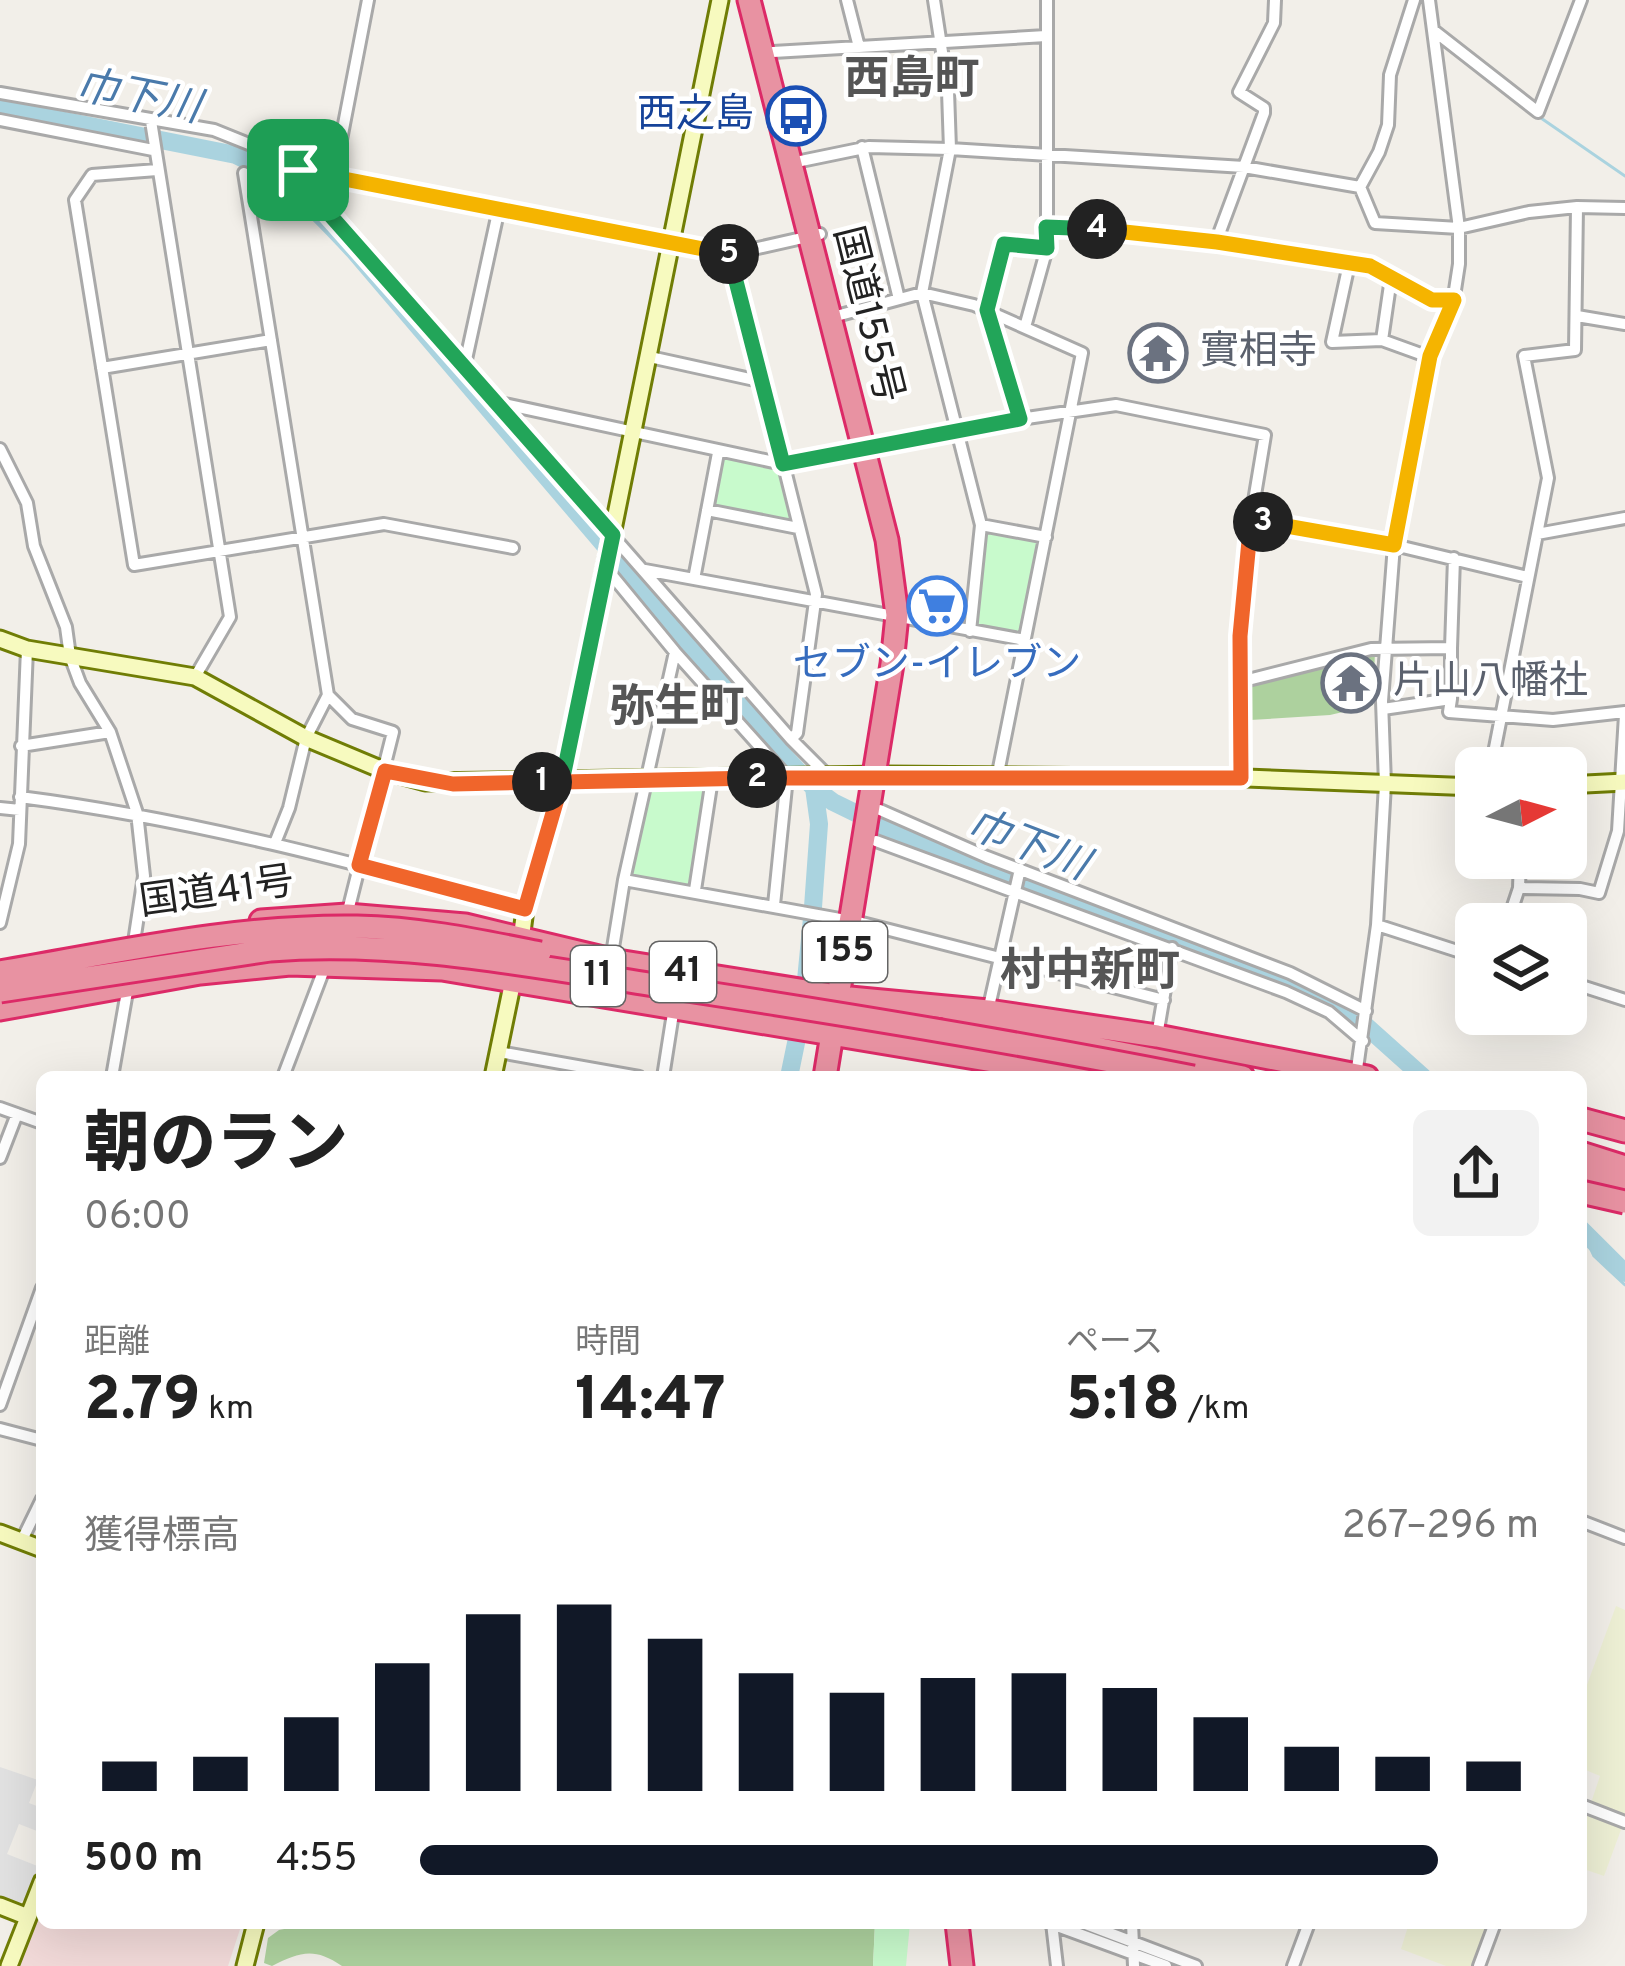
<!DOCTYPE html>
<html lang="ja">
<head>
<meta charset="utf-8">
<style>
	body { margin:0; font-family:Overpass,"Noto Sans JP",sans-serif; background:#f2f2f2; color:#222; height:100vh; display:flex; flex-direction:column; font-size:45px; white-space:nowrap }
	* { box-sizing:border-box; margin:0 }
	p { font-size:39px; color:#767676 }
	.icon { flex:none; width:66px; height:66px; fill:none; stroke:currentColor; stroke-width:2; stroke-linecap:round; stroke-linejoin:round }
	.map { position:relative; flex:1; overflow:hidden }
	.sheet { position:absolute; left:36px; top:1071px; width:1551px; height:858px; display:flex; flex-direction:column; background:#fff; border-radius:18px; box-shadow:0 12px 48px #0002 }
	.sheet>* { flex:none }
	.needle { width:78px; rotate:84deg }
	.controls { position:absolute; left:1455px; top:747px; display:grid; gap:24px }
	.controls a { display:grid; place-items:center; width:132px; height:132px; border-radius:18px; background:#fff; box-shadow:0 12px 48px #0002; font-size:60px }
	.pin { position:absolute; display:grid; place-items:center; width:102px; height:102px; color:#fff; margin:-51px; border-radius:24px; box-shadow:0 6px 18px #0006 }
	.km { position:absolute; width:60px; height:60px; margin:-30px; border-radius:50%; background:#222; color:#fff; font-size:33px; line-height:60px; text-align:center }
	.round { display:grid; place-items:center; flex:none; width:126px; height:126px; border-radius:18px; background:#f2f2f2 }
	.head { display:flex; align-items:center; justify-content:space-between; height:204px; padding:0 48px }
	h1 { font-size:66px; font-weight:800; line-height:90px }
	.stats { display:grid; grid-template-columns:repeat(3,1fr); gap:18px; height:204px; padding:12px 48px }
	.stats div { display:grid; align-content:center }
	.stats b { font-size:60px; font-weight:800 }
	.stats small { font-size:33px; font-weight:400 }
	.stats p { font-size:33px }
	.chart { height:336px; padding:24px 48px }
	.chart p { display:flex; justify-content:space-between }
	.chart svg { width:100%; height:216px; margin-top:12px; stroke:#111827; stroke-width:6 }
	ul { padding:0 48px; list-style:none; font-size:39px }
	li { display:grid; grid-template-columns:192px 144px 1fr; align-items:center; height:90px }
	li i { height:30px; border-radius:15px; background:#111827 }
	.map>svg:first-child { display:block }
	.commercial { fill:#f2dad9 }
	.farmland { fill:#eef0d5 }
	.forest { fill:#add19e }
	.park { fill:#c8facc }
	.parking { fill:#e2e2e2 }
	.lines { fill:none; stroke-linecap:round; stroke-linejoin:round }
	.stream { stroke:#aad3df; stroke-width:3 }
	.river { stroke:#aad3df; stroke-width:18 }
	.street-casing { stroke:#a9a9a9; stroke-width:16 }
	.secondary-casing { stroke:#707d05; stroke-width:21 }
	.highway-casing { stroke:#dc2a67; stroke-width:27 }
	.street { stroke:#fff; stroke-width:10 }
	.secondary { stroke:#f7fabf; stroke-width:15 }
	.highway { stroke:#e892a2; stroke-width:21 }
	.highway-bridge-casing { stroke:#dc2a67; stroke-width:27; stroke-linecap:butt }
	.highway-bridge { stroke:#e892a2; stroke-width:21 }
	.split-1-casing { stroke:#fff; stroke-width:24 }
	.split-2-casing { stroke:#fff; stroke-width:24 }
	.split-3-casing { stroke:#fff; stroke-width:24 }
	.split-4-casing { stroke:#fff; stroke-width:24 }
	.split-5-casing { stroke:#fff; stroke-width:24 }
	.split-6-casing { stroke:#fff; stroke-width:24 }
	.split-1 { stroke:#22a559; stroke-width:15 }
	.split-2 { stroke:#f0652b; stroke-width:15 }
	.split-3 { stroke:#f0652b; stroke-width:15 }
	.split-4 { stroke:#f5b400; stroke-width:15 }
	.split-5 { stroke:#22a559; stroke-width:15 }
	.split-6 { stroke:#f5b400; stroke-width:15 }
	.labels { text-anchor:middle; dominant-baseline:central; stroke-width:9; stroke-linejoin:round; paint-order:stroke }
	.shield { fill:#fff; stroke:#646464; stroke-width:3 }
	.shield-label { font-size:36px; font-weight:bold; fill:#222 }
	.transit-label { font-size:39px; fill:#164399; stroke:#fff; text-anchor:end }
	.street-label { font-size:39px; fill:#222; stroke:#fff }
	.worship-label { font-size:39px; fill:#5b616d; stroke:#fff; text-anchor:start }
	.shop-label { font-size:39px; fill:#366cbe; stroke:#fff }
	.water-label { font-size:42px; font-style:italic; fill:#4a7aab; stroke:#fff }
	.quarter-label { font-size:45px; font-weight:bold; fill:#555; stroke:#fff }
</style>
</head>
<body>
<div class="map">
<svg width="1625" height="1966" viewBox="0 0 1625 1966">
	<rect width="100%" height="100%" fill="#f2efe9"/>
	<path class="commercial" d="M42 1904V1923H242L228 1966H18Z"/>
	<path class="farmland" d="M1616 1606 1625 1610V1815L1591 1803 1600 1776 1581 1768V1701Z
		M1581 1813 1622 1827 1604 1876 1581 1868Z
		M1409 1923H1476L1488 1927 1474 1966H1446L1401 1949Z"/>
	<path class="forest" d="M1375 651 1373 705 1330 715 1250 720V681Z
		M316 1923H875L873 1966H342C314 1947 300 1952 272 1966L264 1963 268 1938 279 1930Z"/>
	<path class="park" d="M722 458 778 467 792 523 715 506Z
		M985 530 1041 540 1021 633 975 624Z
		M712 779 695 890 624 880 646 780Z
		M875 1923H910L906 1966H873Z"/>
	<path class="parking" d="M0 1767 38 1780 29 1803 42 1808V1833L19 1824 7 1854 40 1867 29 1898 17 1903 0 1896Z"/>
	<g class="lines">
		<path class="stream" d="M1538 116 1625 176
			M1582 1230 1594 1256 1625 1285
			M1165 1960 1180 1966"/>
		<path class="river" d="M0 108 236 155C286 178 318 212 354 251L785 757 814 788 833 802 915 842 1159 932 1304 991 1366 1026 1423 1077
			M813 907 819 824 814 788
			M806 980 812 918
			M789 1077 796 1043
			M1581 1229 1625 1273
			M1064 1923 1111 1940"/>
		<defs>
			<path id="street" d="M847 0 859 47
				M934 0 948 91 950 149 922 293 981 525 970 631
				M1433 30 1538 112 1581 0
				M773 52 1046 36
				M0 93 214 130 269 152 298 170 731 254 820 234
				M0 120 153 150
				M151 121 230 617 195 677
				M862 147 899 299
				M801 161 869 147 950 149 1244 167 1360 187 1375 223 1459 228 1529 212 1577 207 1625 208
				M157 170 92 175 75 200 134 565 384 524 513 548
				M298 170 300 181 495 402 783 464 1020 419 1116 405 1265 435 1251 519 1241 636V777
				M244 173 328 695 306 738 289 808 275 843
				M334 176 368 0
				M1360 187 1379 152 1388 125 1390 75 1414 0
				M1046 227C1148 231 1248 247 1349 264
				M1216 242 1264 113V108L1239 92 1274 23 1275 0
				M731 254 816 594 797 733 791 739
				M840 315 922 293 974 305 1082 353 997 778
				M1577 316 1625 324
				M1025 327 1047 248V0
				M1382 340 1391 278
				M650 357 764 382
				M1429 357 1382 340 1332 342 1349 264C1388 269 1415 300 1454 300
				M465 364 499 208
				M102 368 271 340
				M496 403 791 739 829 777
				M1020 419 987 310 1004 244 1047 248
				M0 449 27 503 34 546 66 627 70 656 80 683 110 732 137 813 144 876 134 942
				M707 510 798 528
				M1251 519 1394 545 1528 577
				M981 525 1046 537
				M1537 534 1625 518
				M606 568 675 652 787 777 774 905
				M645 570 1025 640
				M694 579 718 453
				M1451 648 1454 558
				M1240 682 1371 649 1451 648V699
				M328 695 352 719 393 732 347 915
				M1383 709 1451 699 1449 712 1553 720 1625 712
				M21 746 110 732
				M1491 768 1548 478 1524 356 1575 350 1577 207
				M20 797C192 819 358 864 525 909
				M0 808 20 810
				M880 810 987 857 1290 973 1366 1011
				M876 841 1286 992 1329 1012 1363 1041
				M624 880 862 923 1164 1000
				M1519 888 1580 889 1599 893 1618 831 1625 715
				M695 890 712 779
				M0 923 19 844 27 649
				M1507 924 1519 888 1520 858
				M1377 925 1476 957
				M611 960 624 880 675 652
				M1566 981 1625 1000
				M988 1011 1020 869
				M1157 1036 1172 948
				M499 1052 639 1077
				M1356 1076 1377 925 1385 784 1382 701 1394 545 1429 357 1453 303 1459 264V228L1429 0
				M112 1077 128 986
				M283 1077 326 964
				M663 1077 674 1007
				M0 1108 42 1123
				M0 1158 17 1114
				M0 1405 42 1288
				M0 1429 42 1440
				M1581 1521 1625 1538
				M21 1542 42 1499
				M1581 1805 1625 1822
				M1049 1923 1166 1966
				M1052 1923 1057 1966
				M1083 1923 1196 1966
				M1132 1923 1134 1966
				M1293 1966 1309 1923
				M1479 1966 1495 1923"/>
			<path id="secondary" d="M0 639 27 649 195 677 306 738 385 771 425 782 885 775 1246 778 1476 787
				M1566 785 1625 782
				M520 948 525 909 562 782 720 0
				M493 1077 515 971
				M0 1533 42 1549
				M0 1906 28 1917
				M9 1966 42 1882
				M245 1966 256 1923"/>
			<path id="highway" d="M749 0 887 540 897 615 892 664 825 1077
				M261 921 347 915 465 925 611 960 850 998 988 1011 1157 1036 1367 1077
				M0 1009 200 973 290 964 442 969 1089 1077
				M953 1020 1243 1077
				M1581 1119 1625 1131
				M1581 1153 1625 1167
				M1581 1170 1625 1183
				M957 1923 962 1966"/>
		</defs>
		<use href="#street" class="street-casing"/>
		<use href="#secondary" class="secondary-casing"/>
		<use href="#highway" class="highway-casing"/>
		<use href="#street" class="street"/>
		<use href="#secondary" class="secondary"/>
		<use href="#highway" class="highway"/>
		<defs>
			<path id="highway-bridge" d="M0 972C118 952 237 925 357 927 419 928 480 941 540 953
				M0 991 270 950C402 940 531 966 661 986 839 1013 1016 1042 1193 1077
				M1581 1192 1625 1202"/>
		</defs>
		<use href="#highway-bridge" class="highway-bridge-casing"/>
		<use href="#highway-bridge" class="highway-bridge"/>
	</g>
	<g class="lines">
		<defs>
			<path id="split-1" d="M298 170 300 181 613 535 562 782H542"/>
			<path id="split-2" d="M542 782 453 784 385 771 359 865 525 909 562 782 757 778"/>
			<path id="split-3" d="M757 778H1241L1240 636 1251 520 1263 522"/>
			<path id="split-4" d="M1097 229 1217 242 1370 266 1432 300H1454L1430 356 1394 545 1263 522"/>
			<path id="split-5" d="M729 254 783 464 1020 419 987 310 1004 244 1047 248 1046 227 1097 229"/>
			<path id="split-6" d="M298 170 729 254"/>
		</defs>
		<use href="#split-1" class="split-1-casing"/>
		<use href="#split-2" class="split-2-casing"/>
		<use href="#split-3" class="split-3-casing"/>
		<use href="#split-4" class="split-4-casing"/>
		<use href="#split-5" class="split-5-casing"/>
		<use href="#split-6" class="split-6-casing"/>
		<use href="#split-1" class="split-1"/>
		<use href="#split-2" class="split-2"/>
		<use href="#split-3" class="split-3"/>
		<use href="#split-4" class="split-4"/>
		<use href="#split-5" class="split-5"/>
		<use href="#split-6" class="split-6"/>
	</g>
	<defs>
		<symbol id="bus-ring" viewBox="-11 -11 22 22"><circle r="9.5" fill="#fff" stroke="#1a4fb4" stroke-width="1.5"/><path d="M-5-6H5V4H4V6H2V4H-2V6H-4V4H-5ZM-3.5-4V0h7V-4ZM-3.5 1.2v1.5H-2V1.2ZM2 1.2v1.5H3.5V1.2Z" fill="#1a4fb4"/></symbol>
		<symbol id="temple-ring" viewBox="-11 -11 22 22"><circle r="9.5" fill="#fff" stroke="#6b7280" stroke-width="1.5"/><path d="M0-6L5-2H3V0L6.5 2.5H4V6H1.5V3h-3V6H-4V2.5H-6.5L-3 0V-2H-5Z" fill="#6b7280"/></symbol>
		<symbol id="supermarket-ring" viewBox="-11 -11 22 22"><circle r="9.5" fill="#fff" stroke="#3f7fe0" stroke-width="1.5"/><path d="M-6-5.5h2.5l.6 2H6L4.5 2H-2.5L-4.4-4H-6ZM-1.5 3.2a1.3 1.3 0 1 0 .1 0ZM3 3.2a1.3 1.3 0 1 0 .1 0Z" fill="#3f7fe0"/></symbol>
	</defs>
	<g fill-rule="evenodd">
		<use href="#bus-ring" x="763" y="83" width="66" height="66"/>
		<use href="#temple-ring" x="1125" y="320" width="66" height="66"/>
		<use href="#supermarket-ring" x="904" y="573" width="66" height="66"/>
		<use href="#temple-ring" x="1318" y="650" width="66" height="66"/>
	</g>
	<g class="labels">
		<g class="shield">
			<rect x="803" y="922" width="84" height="60" rx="9"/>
			<rect x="650" y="942" width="66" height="60" rx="9"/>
			<rect x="571" y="946" width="54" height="60" rx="9"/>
		</g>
		<g class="shield-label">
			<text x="845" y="952">155</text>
			<text x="683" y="972">41</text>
			<text x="598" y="976">11</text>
		</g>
		<g class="transit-label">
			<text x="754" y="116">西之島</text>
		</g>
		<g class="street-label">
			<text transform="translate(866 315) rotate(76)">国道155号</text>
			<text transform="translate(217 894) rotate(-8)">国道41号</text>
		</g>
		<g class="worship-label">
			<text x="1200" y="353">實相寺</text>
			<text x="1393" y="683">片山八幡社</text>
		</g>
		<g class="shop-label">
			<text x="937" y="666">セブン-イレブン</text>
		</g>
		<g class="water-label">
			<text transform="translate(138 99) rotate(11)">巾下川</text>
			<text transform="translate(1027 847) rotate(21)">巾下川</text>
		</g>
		<g class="quarter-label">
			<text x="912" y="81">西島町</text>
			<text x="677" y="709">弥生町</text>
			<text x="1090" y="973">村中新町</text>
		</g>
	</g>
</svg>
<div class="controls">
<a><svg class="needle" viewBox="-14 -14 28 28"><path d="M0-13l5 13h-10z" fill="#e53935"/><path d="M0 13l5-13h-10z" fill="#767676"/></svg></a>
<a><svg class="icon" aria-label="layers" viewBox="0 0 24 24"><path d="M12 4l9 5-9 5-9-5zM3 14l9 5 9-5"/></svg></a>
</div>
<div class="pin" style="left:298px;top:170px;background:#1e9e55"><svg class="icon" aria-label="arrive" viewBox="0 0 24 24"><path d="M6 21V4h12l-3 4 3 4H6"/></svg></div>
<b class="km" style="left:542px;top:782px">1</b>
<b class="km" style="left:757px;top:778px">2</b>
<b class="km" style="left:1263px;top:522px">3</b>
<b class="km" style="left:1097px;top:229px">4</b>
<b class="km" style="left:729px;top:254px">5</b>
<section class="sheet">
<div class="head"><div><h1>朝のラン</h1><p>06:00</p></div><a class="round"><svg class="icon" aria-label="share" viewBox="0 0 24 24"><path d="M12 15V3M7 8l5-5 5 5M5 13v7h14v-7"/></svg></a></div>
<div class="stats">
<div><p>距離</p><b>2.79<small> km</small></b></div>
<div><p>時間</p><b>14:47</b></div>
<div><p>ペース</p><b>5:18<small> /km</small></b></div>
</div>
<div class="chart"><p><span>獲得標高</span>267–296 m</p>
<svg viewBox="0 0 160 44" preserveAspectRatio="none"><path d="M5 44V38M15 44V37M25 44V29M35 44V18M45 44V8M55 44V6M65 44V13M75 44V20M85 44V24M95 44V21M105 44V20M115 44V23M125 44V29M135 44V35M145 44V37M155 44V38"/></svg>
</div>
<ul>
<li><b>500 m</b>4:55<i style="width:91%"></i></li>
</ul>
</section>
</div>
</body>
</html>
